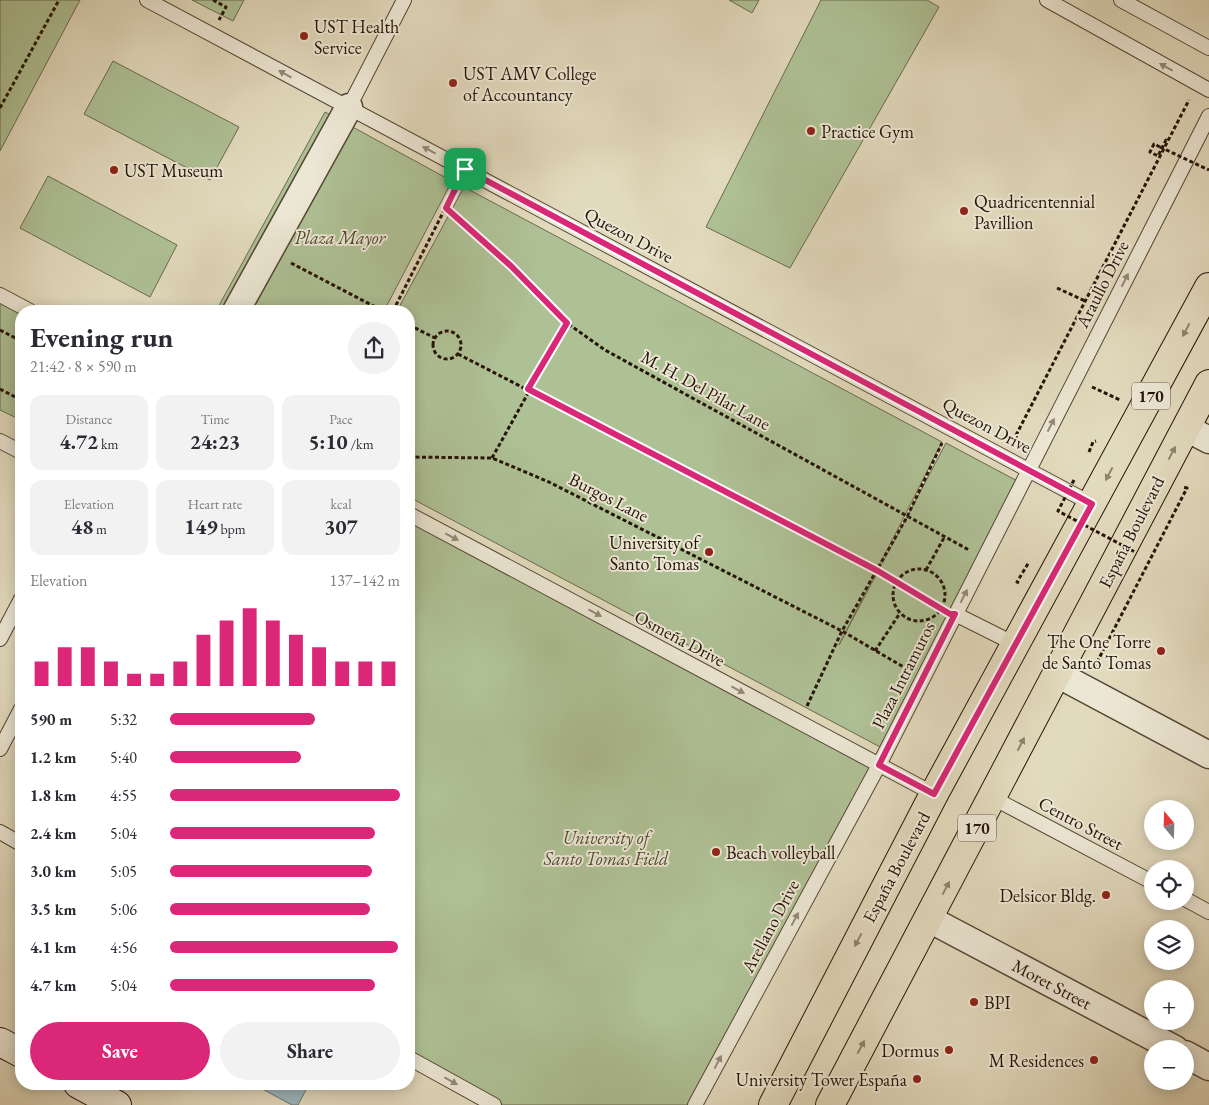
<!DOCTYPE html>
<html lang="en">
<head>
<meta charset="utf-8">
<style>
	body { margin:0; font-family:"EB Garamond",serif; background:#f2f2f3; color:#2b2b33; height:100vh; display:flex; flex-direction:column; font-size:19px; white-space:nowrap }
	* { box-sizing:border-box; margin:0 }
	p { font-size:16px; color:#7c7c81 }
	.icon { flex:none; width:28px; height:28px; fill:none; stroke:currentColor; stroke-width:2; stroke-linecap:round; stroke-linejoin:round }
	.map { position:relative; flex:1; overflow:hidden }
	.details { position:absolute; left:15px; top:305px; width:400px; height:785px; display:flex; flex-direction:column; background:#fff; border-radius:20px; box-shadow:0 2px 12px #0003 }
	.details>* { flex:none }
	.needle { width:32px; rotate:341deg }
	.controls { position:absolute; left:1144px; top:800px; display:grid; gap:10px }
	.controls a { display:grid; place-items:center; width:50px; height:50px; border-radius:50%; background:#fff; box-shadow:0 2px 12px #0003; font-size:25px }
	.pin { position:absolute; display:grid; place-items:center; width:42px; height:42px; color:#fff; margin:-21px; border-radius:10px; box-shadow:0 2px 8px #0006 }
	.round { display:grid; place-items:center; flex:none; width:52px; height:52px; border-radius:26px; background:#f2f2f3 }
	.overview { display:flex; align-items:center; justify-content:space-between; height:85px; padding:0 15px }
	h1 { font-size:28px; font-weight:700; line-height:38px }
	.figures { display:grid; grid-template-columns:repeat(3,1fr); gap:8px; height:85px; padding:5px 15px }
	.figures div { display:grid; align-content:center; border-radius:12px; background:#f2f2f3; text-align:center }
	.figures b { font-size:21px; font-weight:700 }
	.figures small { font-size:14px; font-weight:400 }
	.figures p { font-size:14px }
	.chart { height:140px; padding:10px 15px }
	.chart p { display:flex; justify-content:space-between }
	.chart svg { width:100%; height:90px; margin-top:5px; stroke:#db2777; stroke-width:6 }
	.primary-button { display:flex; gap:10px; margin-top:auto; padding:10px 15px }
	.primary-button a { flex:1; height:58px; border-radius:30px; background:#db2777; color:#fff; font-size:20px; font-weight:700; line-height:58px; text-align:center }
	.primary-button a+a { background:#f2f2f3; color:#2b2b33 }
	ul { padding:0 15px; list-style:none; font-size:16px }
	li { display:grid; grid-template-columns:80px 60px 1fr; align-items:center; height:38px }
	li i { height:12px; border-radius:6px; background:#db2777 }
	.map>svg:first-child { display:block }
	.green { fill:#aec195; stroke:#6a6a4e }
	.water { fill:#9bb7bd; stroke:#6c7675 }
	.lines { fill:none; stroke-linecap:round; stroke-linejoin:round }
	.lane-casing { stroke:#554635; stroke-width:16 }
	.street-casing { stroke:#554635; stroke-width:29 }
	.secondary-casing { stroke:#261408; stroke-width:30 }
	.primary-casing { stroke:#261408; stroke-width:30 }
	.path { stroke:#261408; stroke-width:3; stroke-dasharray:4 2.5; stroke-linecap:butt }
	.lane { stroke:#ece7d4; stroke-width:14 }
	.street { stroke:#ece7d4; stroke-width:26 }
	.secondary { stroke:#ece7d4; stroke-width:28 }
	.primary { stroke:#e2dabd; stroke-width:28 }
	.path-bridge { stroke:#261408; stroke-width:3; stroke-dasharray:4 2.5; stroke-linecap:butt }
	.oneway { fill:#938878 }
	.oneway2 { fill:#8d816c }
	.route-casing { stroke:#fff; stroke-width:10 }
	.route { stroke:#db2777; stroke-width:6 }
	.poi-dot { fill:#8f2418; stroke:#ece7d4; stroke-width:2 }
	.labels { text-anchor:middle; dominant-baseline:central; stroke-width:4; stroke-linejoin:round; paint-order:stroke }
	.shield { fill:#ece7d4; stroke:#615345; stroke-width:1 }
	.shield-label { font-size:16px; font-weight:bold; fill:#261408 }
	.poi-label { font-size:18px; fill:#261408; stroke:#ece7d4; text-anchor:start }
	.street-label { font-size:18px; fill:#261408; stroke:#ece7d4 }
	.park-label { font-size:18px; font-style:italic; fill:#4f4832; stroke:#ece7d4 }
</style>
</head>
<body>
<div class="map">
<svg width="1209" height="1105" viewBox="0 0 1209 1105">
	<rect width="100%" height="100%" fill="#e2dabd"/>
	<filter id="stains"><feTurbulence type="fractalNoise" baseFrequency=".004" numOctaves="4"/><feColorMatrix values="0 0 0 0 .2 0 0 0 0 .09 0 0 0 0 .02 0 0 0 .5 -.17"/></filter>
	<radialGradient id="worn" r=".72"><stop offset=".6" stop-color="#630" stop-opacity="0"/><stop offset="1" stop-color="#630" stop-opacity=".3"/></radialGradient>
	<path class="green" d="M0 0H80L0 151Z
		M192 0H244L233 21Z
		M729 0H759L752 13Z
		M821 0H927L939 7 790 268 706 227Z
		M113 61 239 127 210 180 84 114Z
		M325 112 452 181 384 311H216Z
		M48 176 177 245 150 297 20 228Z
		M464 187 942 442 839 645 946 443 1023 484 882 748 409 497V311H397Z
		M0 302 21 313V420L0 410Z
		M409 516 872 768 694 1105H494L409 1058Z"/>
	<path class="water" d="M253 1084H309L298 1105H292Z"/>
	<g class="lines">
		<defs>
			<path id="lane" d="M147 0 1092 504
				M1047 0 1209 90
				M1121 0 1209 48
				M349 107 404 0
				M0 295 30 311
				M0 441 21 452
				M409 514 934 794
				M955 614 1015 644
				M0 639 21 599
				M0 749 21 709
				M993 798 1152 882
				M0 832 21 844
				M1185 899 1209 912
				M409 1058 494 1105
				M695 1105 879 765 1209 116"/>
			<path id="street" d="M236 311 349 107
				M1186 428 1209 440
				M1057 674 1209 755
				M929 919 1175 1049
				M1185 1054 1209 1067"/>
			<path id="secondary" d="M0 1042 21 1053
				M78 1084 117 1105"/>
			<path id="primary" d="M773 1105 934 794 1209 287
				M830 1105 1209 384"/>
		</defs>
		<use href="#lane" class="lane-casing"/>
		<use href="#street" class="street-casing"/>
		<use href="#secondary" class="secondary-casing"/>
		<use href="#primary" class="primary-casing"/>
		<path class="path" d="M213 0 226 7 219 20
			M0 108 59 0
			M1160 147 1154 144 1150 152 1158 156 1166 140 1168 141
			M445 209 511 266 567 323 605 350 969 550
			M291 263 383 311
			M1057 288 1085 301
			M393 311 457 185
			M409 325 435 338
			M0 330 21 341
			M433 345a14 14 0 1 1 28 0a14 14 0 1 1-28 0Z
			M458 354 878 571 939 608
			M1092 387 1120 400
			M0 389 21 400
			M1013 441 1189 100
			M1089 452 1093 442 1096 441
			M409 457 492 458 549 482 842 631 907 669
			M492 458 567 323
			M893 595a26 26 0 1 1 52 0a26 26 0 1 1-52 0Z
			M926 570 945 536
			M1019 583 1017 582 1029 562
			M875 651 900 613
			M1094 668 1187 488 1183 487
			M807 706 842 631 907 517 942 443"/>
		<use href="#lane" class="lane"/>
		<use href="#street" class="street"/>
		<use href="#secondary" class="secondary"/>
		<use href="#primary" class="primary"/>
		<path class="path-bridge" d="M1160 147 1209 170
			M1074 480 1058 511 1135 552"/>
	</g>
	<defs><path id="oneway-solid" d="M-6-.8H1V-3.2L6.5 0L1 3.2V.8H-6Z" transform="scale(1.25)"/></defs>
	<g class="oneway">
		<use href="#oneway-solid" transform="translate(1166 67) rotate(-151)"/>
		<use href="#oneway-solid" transform="translate(285 74) rotate(-151)"/>
		<use href="#oneway-solid" transform="translate(429 150) rotate(-152)"/>
		<use href="#oneway-solid" transform="translate(1125 280) rotate(-63)"/>
		<use href="#oneway-solid" transform="translate(1051 425) rotate(-63)"/>
		<use href="#oneway-solid" transform="translate(452 537) rotate(28)"/>
		<use href="#oneway-solid" transform="translate(964 596) rotate(-63)"/>
		<use href="#oneway-solid" transform="translate(595 613) rotate(28)"/>
		<use href="#oneway-solid" transform="translate(738 690) rotate(28)"/>
		<use href="#oneway-solid" transform="translate(795 919) rotate(-62)"/>
		<use href="#oneway-solid" transform="translate(718 1062) rotate(-62)"/>
		<use href="#oneway-solid" transform="translate(451 1081) rotate(29)"/>
	</g>
	<g class="oneway2">
		<use href="#oneway-solid" transform="translate(1186 330) rotate(118)"/>
		<use href="#oneway-solid" transform="translate(1172 453) rotate(-62)"/>
		<use href="#oneway-solid" transform="translate(1109 474) rotate(118)"/>
		<use href="#oneway-solid" transform="translate(1021 744) rotate(-63)"/>
		<use href="#oneway-solid" transform="translate(946 888) rotate(-62)"/>
		<use href="#oneway-solid" transform="translate(858 940) rotate(118)"/>
		<use href="#oneway-solid" transform="translate(861 1047) rotate(-62)"/>
	</g>
	<g class="lines">
		<defs>
			<path id="route" d="M465 169 1092 504 934 794 879 765 955 614H950L878 571 528 389 567 323 511 266 446 208Z"/>
		</defs>
		<use href="#route" class="route-casing"/>
		<use href="#route" class="route"/>
	</g>
	<g class="poi-dot">
		<circle cx="304" cy="36" r="5"/>
		<circle cx="453" cy="83" r="5"/>
		<circle cx="811" cy="131" r="5"/>
		<circle cx="114" cy="170" r="5"/>
		<circle cx="964" cy="211" r="5"/>
		<circle cx="709" cy="552" r="5"/>
		<circle cx="1161" cy="651" r="5"/>
		<circle cx="716" cy="852" r="5"/>
		<circle cx="1106" cy="895" r="5"/>
		<circle cx="974" cy="1002" r="5"/>
		<circle cx="949" cy="1050" r="5"/>
		<circle cx="1094" cy="1060" r="5"/>
		<circle cx="917" cy="1079" r="5"/>
	</g>
	<g class="labels">
		<g class="shield">
			<rect x="1132" y="382.5" width="38" height="27" rx="4"/>
			<rect x="958" y="814.5" width="38" height="27" rx="4"/>
		</g>
		<g class="shield-label">
			<text x="1151" y="396">170</text>
			<text x="977" y="828">170</text>
		</g>
		<g class="poi-label">
			<text x="314" y="26">UST Health<tspan x="314" dy="21">Service</tspan></text>
			<text x="463" y="73">UST AMV College<tspan x="463" dy="21">of Accountancy</tspan></text>
			<text x="821" y="131">Practice Gym</text>
			<text x="124" y="170">UST Museum</text>
			<text x="974" y="201">Quadricentennial<tspan x="974" dy="21">Pavillion</tspan></text>
			<text x="699" y="542" text-anchor="end">University of<tspan x="699" dy="21">Santo Tomas</tspan></text>
			<text x="1151" y="641" text-anchor="end">The One Torre<tspan x="1151" dy="21">de Santo Tomas</tspan></text>
			<text x="726" y="852">Beach volleyball</text>
			<text x="1096" y="895" text-anchor="end">Delsicor Bldg.</text>
			<text x="984" y="1002">BPI</text>
			<text x="939" y="1050" text-anchor="end">Dormus</text>
			<text x="1084" y="1060" text-anchor="end">M Residences</text>
			<text x="907" y="1079" text-anchor="end">University Tower España</text>
		</g>
		<g class="street-label">
			<text transform="translate(629 235) rotate(28)">Quezon Drive</text>
			<text transform="translate(1102 284) rotate(-63)">Araullo Drive</text>
			<text transform="translate(706 390) rotate(29)">M. H. Del Pilar Lane</text>
			<text transform="translate(987 425) rotate(28)">Quezon Drive</text>
			<text transform="translate(609 497) rotate(27)">Burgos Lane</text>
			<text transform="translate(1131 532) rotate(-63)">España Boulevard</text>
			<text transform="translate(680 638) rotate(28)">Osmeña Drive</text>
			<text transform="translate(903 675) rotate(-63)">Plaza Intramuros</text>
			<text transform="translate(1081 823) rotate(28)">Centro Street</text>
			<text transform="translate(896 867) rotate(-62)">España Boulevard</text>
			<text transform="translate(770 926) rotate(-62)">Arellano Drive</text>
			<text transform="translate(1052 984) rotate(28)">Moret Street</text>
		</g>
		<g class="park-label">
			<text x="340" y="237">Plaza Mayor</text>
			<text x="606" y="837">University of<tspan x="606" dy="21">Santo Tomas Field</tspan></text>
		</g>
	</g>
	<rect width="100%" height="100%" filter="url(#stains)"/>
	<rect width="100%" height="100%" fill="url(#worn)"/>
</svg>
<div class="controls">
<a><svg class="needle" viewBox="-14 -14 28 28"><path d="M0-13l5 13h-10z" fill="#e53935"/><path d="M0 13l5-13h-10z" fill="#7c7c81"/></svg></a>
<a><svg class="icon" aria-label="locate" viewBox="0 0 24 24"><circle cx="12" cy="12" r="6"/><path d="M12 2v4M12 18v4M2 12h4M18 12h4"/></svg></a>
<a><svg class="icon" aria-label="layers" viewBox="0 0 24 24"><path d="M12 4l9 5-9 5-9-5zM3 14l9 5 9-5"/></svg></a>
<a>+</a>
<a>−</a>
</div>
<div class="pin" style="left:465px;top:169px;background:#1e9e55"><svg class="icon" aria-label="arrive" viewBox="0 0 24 24"><path d="M6 21V4h12l-3 4 3 4H6"/></svg></div>
<section class="details">
<div class="overview"><div><h1>Evening run</h1><p>21:42 · 8 × 590 m</p></div><a class="round"><svg class="icon" aria-label="share" viewBox="0 0 24 24"><path d="M12 15V3M7 8l5-5 5 5M5 13v7h14v-7"/></svg></a></div>
<div class="figures">
<div><p>Distance</p><b>4.72<small> km</small></b></div>
<div><p>Time</p><b>24:23</b></div>
<div><p>Pace</p><b>5:10<small> /km</small></b></div>
</div>
<div class="figures">
<div><p>Elevation</p><b>48<small> m</small></b></div>
<div><p>Heart rate</p><b>149<small> bpm</small></b></div>
<div><p>kcal</p><b>307</b></div>
</div>
<div class="chart"><p><span>Elevation</span>137–142 m</p>
<svg viewBox="0 0 160 44" preserveAspectRatio="none"><path d="M5 44V32M15 44V25M25 44V25M35 44V32M45 44V38M55 44V38M65 44V32M75 44V19M85 44V12M95 44V6M105 44V12M115 44V19M125 44V25M135 44V32M145 44V32M155 44V32"/></svg>
</div>
<ul>
<li><b>590 m</b>5:32<i style="width:63%"></i></li>
<li><b>1.2 km</b>5:40<i style="width:57%"></i></li>
<li><b>1.8 km</b>4:55<i style="width:100%"></i></li>
<li><b>2.4 km</b>5:04<i style="width:89%"></i></li>
<li><b>3.0 km</b>5:05<i style="width:88%"></i></li>
<li><b>3.5 km</b>5:06<i style="width:87%"></i></li>
<li><b>4.1 km</b>4:56<i style="width:99%"></i></li>
<li><b>4.7 km</b>5:04<i style="width:89%"></i></li>
</ul>
<div class="primary-button"><a>Save</a><a>Share</a></div>
</section>
</div>
</body>
</html>
